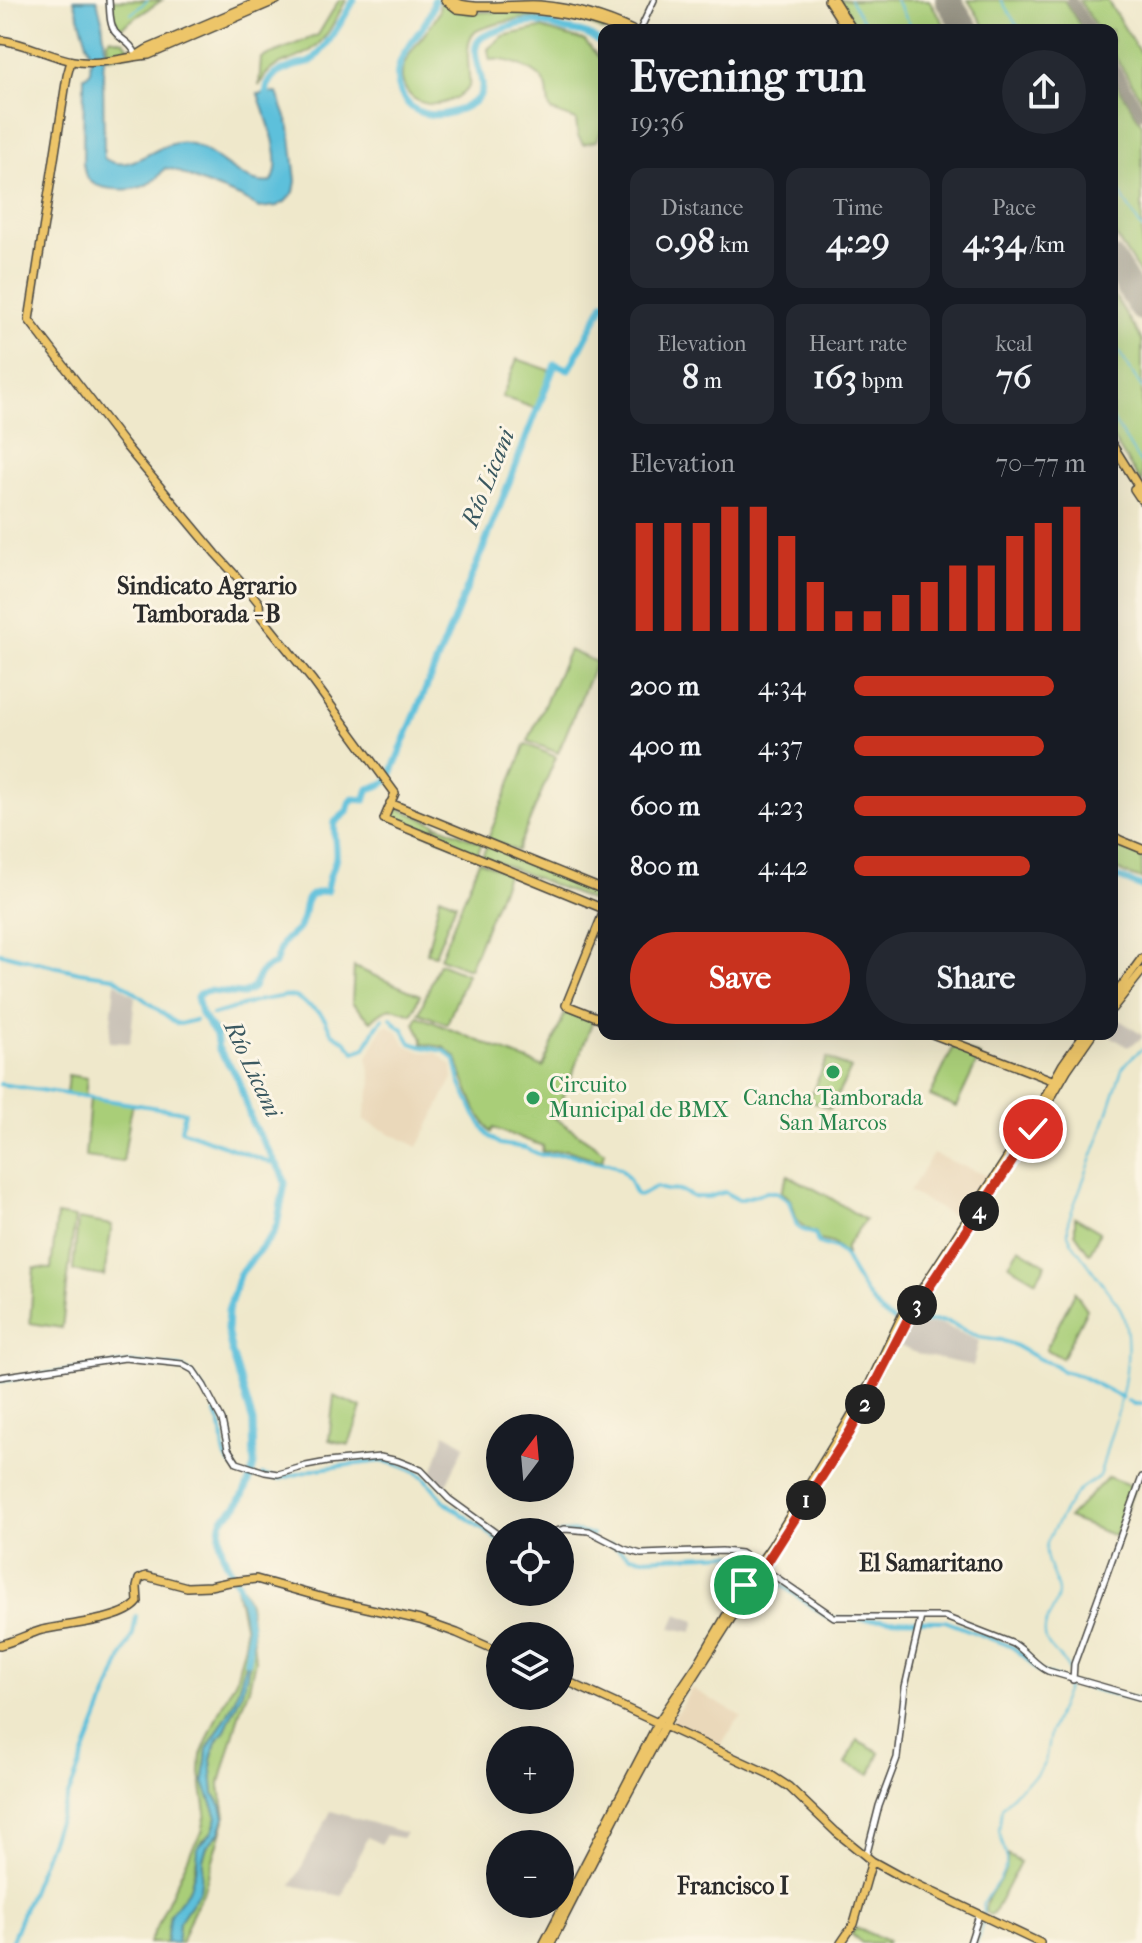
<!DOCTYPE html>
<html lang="en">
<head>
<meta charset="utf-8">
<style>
	body { margin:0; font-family:"IM FELL French Canon",serif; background:#242831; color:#f1f3f6; height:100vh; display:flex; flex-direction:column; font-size:30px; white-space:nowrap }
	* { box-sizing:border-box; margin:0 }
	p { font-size:26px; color:#9ea1a6 }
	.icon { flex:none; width:44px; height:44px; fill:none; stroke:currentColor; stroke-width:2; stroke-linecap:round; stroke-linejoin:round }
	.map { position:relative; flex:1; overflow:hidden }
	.sheet { position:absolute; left:598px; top:24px; width:520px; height:1016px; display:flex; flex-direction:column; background:#171b24; border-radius:16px; box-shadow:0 8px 32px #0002 }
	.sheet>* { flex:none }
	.needle { width:52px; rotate:16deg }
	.fabs { position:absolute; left:486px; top:1414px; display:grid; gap:16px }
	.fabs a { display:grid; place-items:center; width:88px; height:88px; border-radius:50%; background:#171b24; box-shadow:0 8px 32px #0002; font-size:40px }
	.pin { position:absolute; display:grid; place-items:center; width:68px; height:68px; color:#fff; margin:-34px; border:4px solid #fff; border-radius:50%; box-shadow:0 2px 8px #0007 }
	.km { position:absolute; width:40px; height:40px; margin:-20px; border-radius:50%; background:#222; color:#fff; font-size:22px; line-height:40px; text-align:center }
	.round { display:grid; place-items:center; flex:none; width:84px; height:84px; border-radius:42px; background:#242831 }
	.headline { display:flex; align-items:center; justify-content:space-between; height:136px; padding:0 32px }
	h1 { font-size:44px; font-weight:800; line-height:60px }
	.metrics { display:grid; grid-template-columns:repeat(3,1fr); gap:12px; height:136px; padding:8px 32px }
	.metrics div { display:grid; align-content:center; border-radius:16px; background:#242831; text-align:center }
	.metrics b { font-size:34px; font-weight:800 }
	.metrics small { font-size:22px; font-weight:400 }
	.metrics p { font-size:22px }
	.chart { height:224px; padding:16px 32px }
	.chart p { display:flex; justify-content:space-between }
	.chart svg { width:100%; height:144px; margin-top:8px; stroke:#c8321e; stroke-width:6 }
	.primary-button { display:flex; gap:16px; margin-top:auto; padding:16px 32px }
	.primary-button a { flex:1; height:92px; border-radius:48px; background:#c8321e; color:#fff; font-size:32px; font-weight:800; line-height:92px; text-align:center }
	.primary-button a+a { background:#242831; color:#f1f3f6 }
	ul { padding:0 32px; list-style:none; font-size:26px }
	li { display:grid; grid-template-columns:128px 96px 1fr; align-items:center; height:60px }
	li i { height:20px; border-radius:10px; background:#c8321e }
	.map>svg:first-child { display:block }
	.built { fill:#ead8ba }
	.industrial { fill:#cac3b8 }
	.green { fill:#a9ce78; stroke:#6a7c52; stroke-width:2 }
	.water { fill:#5dc0db; stroke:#447683; stroke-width:2 }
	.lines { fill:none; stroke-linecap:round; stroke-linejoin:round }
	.stream { stroke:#5dc0db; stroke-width:2 }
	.canal { stroke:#5dc0db; stroke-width:4 }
	.river { stroke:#5dc0db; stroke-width:7 }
	.taxiway { stroke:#8d8a7b; stroke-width:10 }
	.runway { stroke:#8d8a7b; stroke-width:26 }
	.minor-casing { stroke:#484743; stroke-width:8 }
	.major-casing { stroke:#484743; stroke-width:10 }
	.minor { stroke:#fff; stroke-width:5 }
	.major { stroke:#edc569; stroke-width:7 }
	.route-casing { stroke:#fff; stroke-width:16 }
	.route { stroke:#c8321e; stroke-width:10 }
	.leisure-dot { fill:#2e9e5b; stroke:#fcf5e5; stroke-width:3 }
	.labels { text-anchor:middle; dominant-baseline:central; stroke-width:6; stroke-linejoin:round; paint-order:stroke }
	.leisure-label { font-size:22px; fill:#27864d; stroke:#fcf5e5; text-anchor:start }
	.water-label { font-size:24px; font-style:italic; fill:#3a5860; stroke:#fcf5e5 }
	.neighbourhood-label { font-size:24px; font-weight:bold; fill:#2b2b2b; stroke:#fcf5e5 }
</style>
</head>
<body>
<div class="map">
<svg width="1142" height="1943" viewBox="0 0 1142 1943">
	<rect width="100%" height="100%" fill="#fcf5e5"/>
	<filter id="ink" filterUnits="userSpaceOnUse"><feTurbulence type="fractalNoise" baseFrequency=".0125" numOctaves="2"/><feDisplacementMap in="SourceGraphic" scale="16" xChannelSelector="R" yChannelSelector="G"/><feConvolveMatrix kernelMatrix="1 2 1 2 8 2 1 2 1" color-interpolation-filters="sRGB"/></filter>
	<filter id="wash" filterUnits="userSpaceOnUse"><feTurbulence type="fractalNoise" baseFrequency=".006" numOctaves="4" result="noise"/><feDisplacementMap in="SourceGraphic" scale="32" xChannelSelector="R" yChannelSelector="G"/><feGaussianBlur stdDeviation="1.8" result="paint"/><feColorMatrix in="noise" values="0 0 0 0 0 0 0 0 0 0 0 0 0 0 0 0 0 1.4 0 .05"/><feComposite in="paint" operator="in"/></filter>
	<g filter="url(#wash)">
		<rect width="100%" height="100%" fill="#efe8cb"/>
		<path class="built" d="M388 1025 396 1030 406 1045 421 1052 437 1053 452 1066 453 1078 418 1147 363 1120 372 1082 367 1057 383 1027Z
			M933 1154 988 1176 960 1220 909 1192Z
			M692 1688 742 1717 737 1721 720 1747 672 1725 673 1719Z"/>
		<path class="industrial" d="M1123 617 1122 649H1112V619Z
			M115 982 135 997 130 1043 109 1042Z
			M1112 1015 1142 1035V1038L1128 1047 1107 1034H1112Z
			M941 1324 979 1341 973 1366 918 1354 900 1346 911 1325Z
			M445 1433 465 1445 445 1487 432 1473Z
			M677 1614 696 1621 692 1632 671 1628Z
			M331 1811 406 1833 402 1838 386 1835 381 1844 367 1837 342 1896 292 1885Z"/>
		<path class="green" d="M112 0H162L117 30Z
			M339 0H346C337 16 329 36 314 48 293 66 272 57 259 86L261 58 318 35Z
			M439 0H442L467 13 503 11 554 14 614 30H604V32C573 13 527 15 493 25 488 27 480 28 475 32 462 45 471 71 469 87 453 107 413 114 403 83 395 58 431 33 439 12 440 9 439 3 439 0Z
			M838 0H929L948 30H857Z
			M968 0H1064L1083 30H987Z
			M1079 0H1107L1142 56V100L1112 52V30H1098Z
			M541 28 585 41 600 59 604 67V124L597 141 583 144 578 136 576 120 551 111C547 103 549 94 546 86 541 70 505 57 490 60L488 49 503 36Z
			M110 38 124 41 133 53 108 58 107 41Z
			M1112 76 1142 124V277L1112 230Z
			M1112 292 1142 340V484L1112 437Z
			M517 359 552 371 537 409 502 397Z
			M569 650 596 662 558 753 528 741Z
			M526 744 556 757 517 851 488 839Z
			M393 806 436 824 431 835 388 817Z
			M438 825 482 843 477 855 434 836Z
			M1112 843 1142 855V879L1126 874 1112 866Z
			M487 845 604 893 602 905 482 856Z
			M479 861 508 873 469 969 440 958Z
			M440 896 456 903 435 955 427 953Z
			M439 963 467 974 447 1024 419 1013Z
			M354 967 420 995 412 1014C391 1006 387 1005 371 1021L352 1003Z
			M567 1008 594 1018 555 1118 605 1152 602 1161 567 1150 542 1152 543 1146 493 1128 491 1132 476 1110 464 1081 457 1058 443 1047 422 1044V1039L415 1023 418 1016 543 1067Z
			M954 1046 980 1056 956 1107 930 1096Z
			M827 1058 851 1069 830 1109 809 1100Z
			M68 1075 87 1078 85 1097 66 1094Z
			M90 1098 132 1104 123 1162 85 1157Z
			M788 1175 826 1195 865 1220 846 1246V1254L832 1243 818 1240 816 1233C812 1231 807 1229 803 1226 789 1217 800 1202 781 1192Z
			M57 1215 75 1218 62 1328 30 1323 34 1268 51 1269Z
			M1075 1217 1100 1232 1090 1253 1088 1252 1075 1233Z
			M78 1219 112 1225 104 1276 73 1271Z
			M1019 1248 1046 1264 1036 1281 1009 1265Z
			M1075 1292 1087 1309 1062 1358 1046 1349Z
			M334 1396 362 1408 349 1445 329 1440Z
			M1108 1477 1135 1487 1115 1536 1068 1518Z
			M236 1587 243 1610 247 1635V1646L243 1673 235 1699 228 1714 207 1749 204 1782 217 1817 212 1832 201 1842 190 1888 170 1914 166 1943H149L192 1849 202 1832 206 1813 200 1773 201 1755 220 1709 236 1679 245 1644 244 1625Z
			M242 1587 249 1603 255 1660 249 1688 240 1711 220 1783C220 1796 225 1807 225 1820L203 1893 192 1914 181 1943H177L179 1922 200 1890 203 1859 207 1846 219 1833 224 1817 221 1806 214 1794 211 1759 216 1742 224 1732 247 1674 251 1654 250 1622Z
			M857 1740 880 1752 871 1774 846 1764Z
			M1007 1855 1020 1862 993 1914 990 1915 985 1912C985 1890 1009 1880 1007 1855Z
			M856 1928 888 1941 887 1943H862L851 1934Z"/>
		<path class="water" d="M74 0H97L102 20 105 49 103 69 104 158C131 178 158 138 187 143 213 147 241 188 272 182 285 158 266 118 258 94L277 93 290 128 296 181 294 192 285 202 277 206 259 208 240 197 203 183 175 170 165 168C159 176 155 181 146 185 132 192 95 192 86 176 84 172 84 168 83 163L84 76 90 73 91 56Z
			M249 1652 247 1674 240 1697 224 1732 216 1742 211 1759 214 1794 221 1806 224 1817 222 1824 219 1833 207 1846 203 1859 200 1890 179 1922 177 1943H166L170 1914 190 1888 197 1864 198 1847 212 1832 217 1817 204 1782 207 1749 228 1714 235 1699Z"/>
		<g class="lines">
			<path class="stream" d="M850 0 869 30
				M895 0 914 30
				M1001 0 1020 30
				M131 14 148 0
				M1112 180 1142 229
				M1112 341 1142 388
				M1112 418 1142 466
				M1070 1674C1067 1660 1051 1654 1046 1640 1040 1622 1057 1610 1058 1594 1059 1581 1044 1564 1046 1547 1047 1538 1072 1497 1079 1490 1085 1484 1094 1482 1099 1476 1101 1474 1108 1441 1111 1435 1122 1401 1136 1344 1121 1310 1118 1303 1112 1297 1107 1290 1095 1274 1083 1257 1071 1241L1068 1234V1221L1099 1139 1122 1069 1132 1057 1142 1049
				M977 1943 983 1921V1903L999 1880 1006 1866V1855L999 1831 1002 1808 1015 1792 1036 1775 1045 1762 1050 1733 1068 1686"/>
			<path class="canal" d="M0 953 79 972 114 977 176 1023 180 1024 195 1020
				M212 1015 261 1000 286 996 296 997 320 1013 325 1019 331 1032 345 1041 355 1052 365 1048 377 1026 383 1019
				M391 1018 397 1025 403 1029 411 1043 423 1047 445 1051 455 1060 460 1082 475 1115 489 1136 500 1144 525 1148 541 1155 570 1154 596 1162 609 1163 621 1169 629 1179 635 1193 639 1196 656 1187 666 1190 682 1191 693 1197H709L724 1192 739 1200 766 1192H776L789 1201 797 1226 801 1229 815 1234 818 1243C826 1246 835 1246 842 1253 847 1259 850 1269 855 1276 864 1291 877 1313 893 1321
				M0 1084 185 1112 181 1130 275 1164
				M907 1323 939 1321 948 1322 979 1337 1001 1340 1014 1345 1039 1359 1055 1365 1062 1371 1081 1376 1115 1394
				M0 1381 99 1366 131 1363 182 1368 191 1374 205 1393
				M1118 1395 1122 1398
				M1128 1401 1134 1404H1142
				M215 1412C218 1418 221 1424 222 1431 224 1445 221 1460 235 1467
				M262 1475 279 1479 317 1469 381 1461 393 1463 411 1470 424 1477 446 1503 500 1541
				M560 1533 577 1532 592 1535
				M611 1544 630 1556 643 1558 731 1554 746 1558
				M766 1574 830 1619 945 1621 1012 1647 1025 1657 1038 1671 1058 1679
				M1079 1685 1142 1702
				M11 1943 122 1657 133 1634 136 1616"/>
			<path class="river" d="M434 0C431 27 402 44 398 71 397 78 399 88 402 95 416 122 449 118 472 103 495 89 471 65 476 46 478 37 487 35 494 32 509 27 527 20 542 23 550 24 558 28 566 30 582 32 593 34 604 47
				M268 103C262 77 276 72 298 65 302 64 307 64 310 62 323 54 346 14 354 0
				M388 781 485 544 555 364 569 370 604 303
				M1112 875 1142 887
				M254 1465 253 1422 232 1353 227 1330 228 1311 239 1275 273 1234 277 1225 285 1183 282 1173 252 1123 238 1078 218 1048 216 1035 201 1014 197 997 199 994 208 991 243 994C263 987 249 973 275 964 278 956 279 946 285 940 289 936 296 933 299 927 310 911 296 893 327 891 328 876 334 869 336 857 337 846 333 834 335 822L347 812 349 804 353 799 365 800 369 789 383 784
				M247 1661C252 1636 248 1610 239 1587 231 1569 219 1554 220 1534 220 1512 229 1518 238 1504 245 1493 250 1481 253 1469"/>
			<path class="taxiway" d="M949 0V1
				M1071 0 1090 30
				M1112 65 1142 113"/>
			<path class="runway" d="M948 0 967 30
				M1112 260 1142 308"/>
		</g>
	</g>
	<g filter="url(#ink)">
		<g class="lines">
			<defs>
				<path id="minor" d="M109 0C110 10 109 24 115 32 123 42 130 41 137 56
					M640 30 654 0
					M0 1377 125 1358 182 1364 193 1370 204 1386 222 1420 228 1449 237 1463 265 1472 278 1474 306 1466 327 1462 380 1457 398 1461 421 1470 449 1499 500 1536
					M552 1532 565 1529 589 1531 624 1549 641 1554 722 1551 741 1553 834 1617H945L1014 1644C1027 1652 1035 1665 1048 1671L1142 1698
					M1073 1680 1074 1664 1142 1477
					M866 1857 879 1806 897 1758 905 1687 921 1617
					M970 1943 979 1915"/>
				<path id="major" d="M445 0 457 9 475 11
					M452 0C468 12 517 3 540 5 571 8 603 16 632 30
					M828 0 847 30
					M834 0 853 30
					M495 9C538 8 579 14 620 30
					M0 40C27 43 47 56 73 61 101 66 123 57 149 55L277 0
					M139 54 147 49 262 0
					M71 61 67 76 29 320 125 445 216 554 247 588 259 603 260 615 313 681 395 793 384 819 604 909
					M1112 444 1142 492
					M1134 489 1142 501
					M390 803 604 890
					M1112 835 1120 840 1142 849
					M604 911 566 1005 604 1020
					M1112 999 1142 958
					M1112 1009 1142 971
					M932 1034 1057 1082
					M0 1645C15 1641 28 1634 42 1630 66 1624 124 1621 138 1602L137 1587 139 1579 146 1576 187 1587 210 1586 229 1582 256 1579 331 1600 420 1620 457 1633 500 1652
					M560 1678 769 1774 789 1787 836 1832 872 1861 901 1877 1040 1943
					M544 1943 659 1721 699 1662 744 1585 771 1547 845 1426 869 1385 902 1316 926 1283 1033 1118 1063 1064 1084 1034
					M551 1943 619 1810 676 1705 850 1432 908 1319 1033 1129 1067 1070 1092 1034
					M841 1943 854 1924 872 1861"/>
			</defs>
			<use href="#minor" class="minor-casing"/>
			<use href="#major" class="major-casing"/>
			<use href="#minor" class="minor"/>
			<use href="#major" class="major"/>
		</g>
	</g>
	<g class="lines" filter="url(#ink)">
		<defs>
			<path id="route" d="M744 1585 758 1564 764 1567 850 1432 908 1319 1033 1129"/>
		</defs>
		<use href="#route" class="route-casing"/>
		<use href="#route" class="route"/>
	</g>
	<g class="leisure-dot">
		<circle cx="833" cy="1072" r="8"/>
		<circle cx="533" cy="1098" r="8"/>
	</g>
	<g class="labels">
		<g class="leisure-label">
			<text x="549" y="1085">Circuito<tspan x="549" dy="25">Municipal de BMX</tspan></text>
			<text x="833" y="1098" text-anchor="middle">Cancha Tamborada<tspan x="833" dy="25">San Marcos</tspan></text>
		</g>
		<g class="water-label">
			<text transform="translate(488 478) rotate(-68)">Río Licani</text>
			<text transform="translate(253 1069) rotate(65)">Río Licani</text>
		</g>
		<g class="neighbourhood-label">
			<text x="207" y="586">Sindicato Agrario<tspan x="207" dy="28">Tamborada - B</tspan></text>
			<text x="931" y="1563">El Samaritano</text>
			<text x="733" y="1886">Francisco I</text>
		</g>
	</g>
</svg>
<div class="fabs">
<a><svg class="needle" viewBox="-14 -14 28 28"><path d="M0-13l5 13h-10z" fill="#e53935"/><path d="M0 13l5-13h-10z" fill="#9ea1a6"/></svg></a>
<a><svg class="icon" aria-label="locate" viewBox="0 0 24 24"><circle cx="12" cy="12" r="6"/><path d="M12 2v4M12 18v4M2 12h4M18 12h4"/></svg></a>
<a><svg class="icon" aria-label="layers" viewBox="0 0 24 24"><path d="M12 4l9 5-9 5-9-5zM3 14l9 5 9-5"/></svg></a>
<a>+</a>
<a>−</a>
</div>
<div class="pin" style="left:744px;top:1585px;background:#1e9e55"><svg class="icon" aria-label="arrive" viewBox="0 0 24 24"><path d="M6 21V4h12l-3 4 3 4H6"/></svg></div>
<div class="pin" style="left:1033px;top:1129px;background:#d93025"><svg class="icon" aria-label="check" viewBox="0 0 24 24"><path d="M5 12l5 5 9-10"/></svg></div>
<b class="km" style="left:806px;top:1500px">1</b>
<b class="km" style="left:865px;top:1404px">2</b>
<b class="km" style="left:917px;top:1305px">3</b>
<b class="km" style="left:979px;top:1211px">4</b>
<section class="sheet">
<div class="headline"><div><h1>Evening run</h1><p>19:36</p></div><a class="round"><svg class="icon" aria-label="share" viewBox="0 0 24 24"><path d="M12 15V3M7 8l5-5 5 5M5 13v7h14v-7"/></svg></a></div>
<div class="metrics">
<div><p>Distance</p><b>0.98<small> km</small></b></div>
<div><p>Time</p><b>4:29</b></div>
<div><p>Pace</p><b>4:34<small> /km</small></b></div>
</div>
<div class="metrics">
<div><p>Elevation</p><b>8<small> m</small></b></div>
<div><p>Heart rate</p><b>163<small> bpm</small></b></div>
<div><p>kcal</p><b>76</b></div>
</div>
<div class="chart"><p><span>Elevation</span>70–77 m</p>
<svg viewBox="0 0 160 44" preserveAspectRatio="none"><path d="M5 44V11M15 44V11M25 44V11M35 44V6M45 44V6M55 44V15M65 44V29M75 44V38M85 44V38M95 44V33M105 44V29M115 44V24M125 44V24M135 44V15M145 44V11M155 44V6"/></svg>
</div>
<ul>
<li><b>200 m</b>4:34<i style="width:86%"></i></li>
<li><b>400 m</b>4:37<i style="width:82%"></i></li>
<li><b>600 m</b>4:23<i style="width:100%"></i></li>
<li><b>800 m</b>4:42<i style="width:76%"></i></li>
</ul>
<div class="primary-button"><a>Save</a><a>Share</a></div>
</section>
</div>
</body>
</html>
